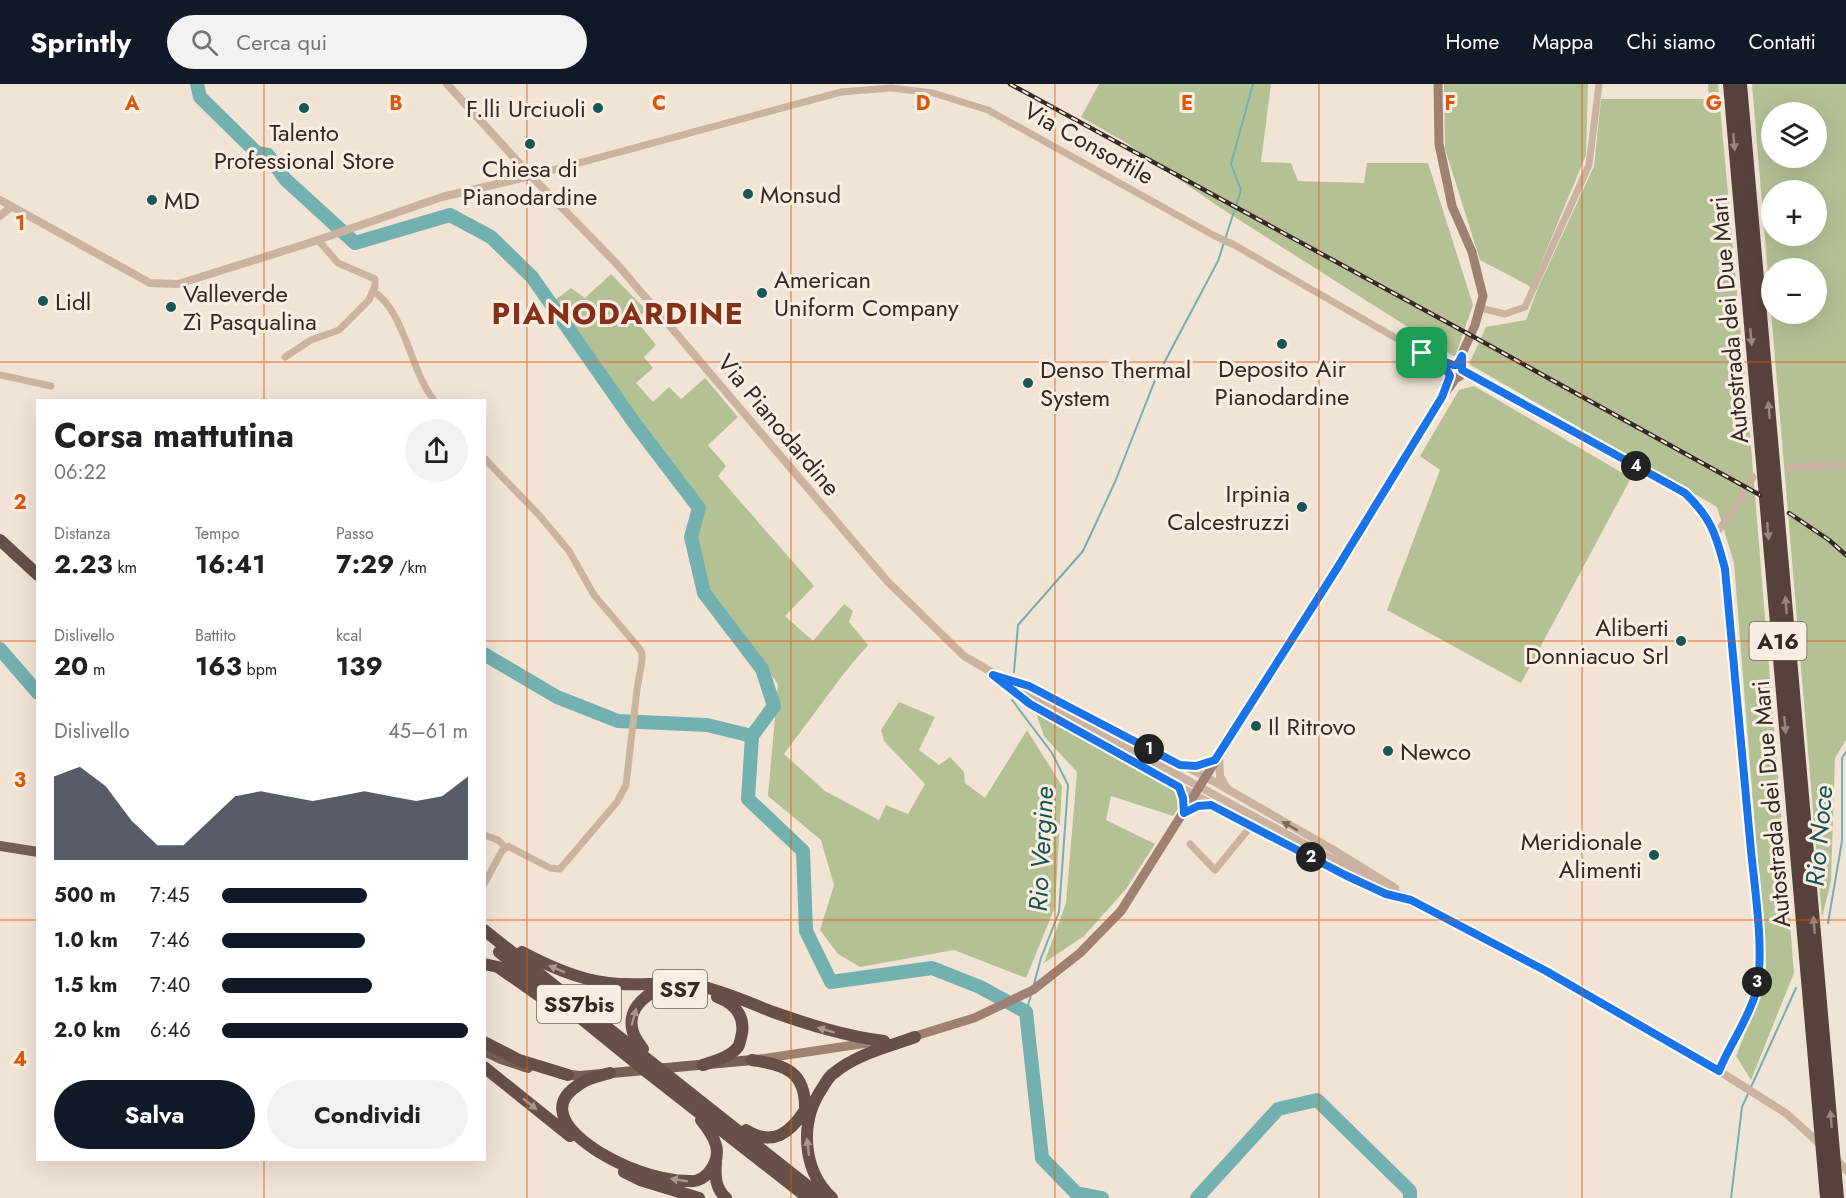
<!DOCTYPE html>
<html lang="it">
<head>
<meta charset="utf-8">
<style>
	body { margin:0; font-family:Jost,sans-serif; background:#f2f2f2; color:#202124; height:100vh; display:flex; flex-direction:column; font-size:22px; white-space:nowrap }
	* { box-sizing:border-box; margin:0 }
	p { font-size:20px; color:#757577 }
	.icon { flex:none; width:33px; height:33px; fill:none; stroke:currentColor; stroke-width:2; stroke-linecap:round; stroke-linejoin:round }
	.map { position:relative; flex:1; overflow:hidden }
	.panel { position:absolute; left:36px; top:315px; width:450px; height:762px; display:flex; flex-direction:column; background:#fff; border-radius:0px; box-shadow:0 6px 24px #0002 }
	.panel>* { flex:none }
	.controls { position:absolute; left:1761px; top:18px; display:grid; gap:12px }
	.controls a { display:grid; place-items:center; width:66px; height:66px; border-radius:50%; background:#fff; box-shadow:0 6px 24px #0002; font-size:30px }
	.pin { position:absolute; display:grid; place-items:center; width:51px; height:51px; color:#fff; margin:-26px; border-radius:12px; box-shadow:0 3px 9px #0006 }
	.km { position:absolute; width:30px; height:30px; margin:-15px; border-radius:50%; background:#222; color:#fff; font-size:16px; line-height:30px; text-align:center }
	.round { display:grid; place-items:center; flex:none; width:63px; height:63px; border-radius:32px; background:#f2f2f2 }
	.overview { display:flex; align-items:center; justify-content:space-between; height:102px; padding:0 18px }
	h1 { font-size:33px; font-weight:700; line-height:45px }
	.metrics { display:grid; grid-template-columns:repeat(3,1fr); gap:9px; height:102px; padding:6px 18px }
	.metrics div { display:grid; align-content:center }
	.metrics b { font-size:26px; font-weight:700 }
	.metrics small { font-size:16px; font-weight:400 }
	.metrics p { font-size:16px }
	.chart { height:168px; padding:12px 18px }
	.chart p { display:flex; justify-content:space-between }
	.chart svg { width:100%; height:108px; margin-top:6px; fill:#111827; opacity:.7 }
	.button { display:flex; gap:12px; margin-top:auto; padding:12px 18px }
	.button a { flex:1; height:69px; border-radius:36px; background:#111827; color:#fff; font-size:24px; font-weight:700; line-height:69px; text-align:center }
	.button a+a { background:#f2f2f2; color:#202124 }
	ul { padding:0 18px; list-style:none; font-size:20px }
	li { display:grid; grid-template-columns:96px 72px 1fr; align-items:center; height:45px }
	li i { height:15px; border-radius:8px; background:#111827 }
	header { display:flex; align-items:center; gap:36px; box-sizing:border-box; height:84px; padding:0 30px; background:#111827; color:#fff }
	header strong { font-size:28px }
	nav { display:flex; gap:33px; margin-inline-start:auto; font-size:21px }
	.search { width:420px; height:54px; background:#f2f2f2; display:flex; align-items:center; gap:15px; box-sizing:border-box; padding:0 21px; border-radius:33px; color:#757577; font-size:22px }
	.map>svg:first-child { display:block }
	.green { fill:#b4c195; fill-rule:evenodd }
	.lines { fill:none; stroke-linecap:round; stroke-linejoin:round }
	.stream { stroke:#73b0b0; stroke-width:2 }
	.river { stroke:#73b0b0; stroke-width:14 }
	.minor { stroke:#cab3a1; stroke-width:7 }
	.tertiary { stroke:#cab3a1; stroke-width:8 }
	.secondary { stroke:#9e8173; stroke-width:9 }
	.primary { stroke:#775f54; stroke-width:10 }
	.trunk { stroke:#665048; stroke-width:12 }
	.motorway { stroke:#56423b; stroke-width:12 }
	.rail-casing { stroke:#342924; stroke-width:4.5 }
	.rail { stroke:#faeee2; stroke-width:2; stroke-dasharray:7; stroke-linecap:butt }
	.oneway { fill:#98877e }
	.oneway2 { fill:#78675c }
	.oneway3 { fill:#a9978d }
	.route-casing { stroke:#fff; stroke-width:12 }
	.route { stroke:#1a73e8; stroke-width:8 }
	.grid { fill:none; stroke:#df570d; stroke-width:1.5; stroke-opacity:0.55 }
	.poi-dot { fill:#185557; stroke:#faeee2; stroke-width:2 }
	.labels { text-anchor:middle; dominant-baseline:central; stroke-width:6; stroke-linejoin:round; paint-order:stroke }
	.shield { fill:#faeee2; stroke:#6f645d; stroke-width:1.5 }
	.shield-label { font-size:22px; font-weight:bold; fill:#342924 }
	.poi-label { font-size:24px; fill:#342924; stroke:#faeee2; text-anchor:start }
	.street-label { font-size:24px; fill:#342924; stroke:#faeee2 }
	.water-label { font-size:26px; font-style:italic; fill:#185557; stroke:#faeee2 }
	.district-label { font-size:30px; font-weight:bold; letter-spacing:1.5px; fill:#873019; stroke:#faeee2 }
	.grid-label { font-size:20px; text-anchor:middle; font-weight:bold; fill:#df570d; stroke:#faeee2; stroke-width:6; stroke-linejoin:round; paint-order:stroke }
</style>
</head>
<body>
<header>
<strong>Sprintly</strong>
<div class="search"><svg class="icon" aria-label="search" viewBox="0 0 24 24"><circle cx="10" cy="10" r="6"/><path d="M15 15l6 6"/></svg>Cerca qui</div>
<nav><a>Home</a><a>Mappa</a><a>Chi siamo</a><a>Contatti</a></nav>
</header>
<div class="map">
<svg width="1846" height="1114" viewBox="0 0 1846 1114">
	<rect width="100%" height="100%" fill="#f2e4d5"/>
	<path class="green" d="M1099 0H1271L1261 78 1291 79 1298 97 1364 99 1367 79H1428L1473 221 1455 273 1222 125 1125 58 1081 33Z
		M1444 0H1588L1586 71 1531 203 1480 176 1445 65Z
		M1708 0H1718L1750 350 1794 889 1751 996 1736 972 1767 895 1734 479 1717 423 1469 280 1486 243 1526 236 1538 204 1594 82 1601 15H1709Z
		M1752 0H1846V656L1835 674 1831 797 1822 834ZM1772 28H1816V74H1772ZM1772 106H1816V152H1772ZM1772 184H1816V230H1772Z
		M611 190 646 226 636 236 656 261 644 273 653 284 636 299 653 318 669 303 681 315 705 294 738 333 708 361 726 382 718 392 814 502 785 532 813 557 844 520 853 527 849 538 868 561 845 588 784 670 825 707 879 736 886 721 908 730 925 700 884 657 881 646 899 618 935 633 919 666 939 681 950 673 964 688 965 699 985 714 1027 646 1062 702 1055 823 1026 894 954 866 860 883 838 870 820 846 834 801 821 756 768 712 778 600 708 507 696 458 702 424 555 216 571 204 585 214Z
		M1474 302 1631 394 1521 599 1387 526 1440 386 1420 372 1459 306Z
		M1036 629 1173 705 1180 721 1173 732 1111 712 1106 736 1155 760 1126 805 1084 852 1044 879 1066 819 1077 688 1044 652Z"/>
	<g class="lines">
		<path class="stream" d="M1014 588 1018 541 1083 467 1115 398 1155 296 1218 177 1241 106 1231 80 1253 0
			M1012 616 1052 669 1068 701 1059 828 1041 874 1034 900
			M1828 839 1842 757V674L1846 668
			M1026 928 1031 911
			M1731 1114 1742 1023 1796 904"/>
		<path class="river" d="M197 0 200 13 257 69 268 71 285 95 355 159 450 131 491 153 532 193 635 340 699 424 691 453 704 509 762 585 774 622 752 652
			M0 565 38 609
			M484 570 557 613 618 637 707 641 752 652 748 715 803 767 806 847 831 898 932 884 980 903 1026 928 1042 1074 1076 1109 1102 1114
			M1197 1114 1278 1025 1317 1016 1410 1107V1114"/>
		<path class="minor" d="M531 92 841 8 891 4 933 9 988 26 1213 151 1232 160 1231 159 1422 269 1448 288
			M373 207C405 227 411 289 434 316
			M1480 224 1505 230 1525 223 1589 81 1599 0
			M285 273 311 256 339 246 369 216 375 202V195L338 179 318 156
			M1433 273 1453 281
			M1462 286 1685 409C1711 434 1716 450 1725 485L1756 821 1759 881 1756 908 1743 939 1729 963 1719 987
			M0 291 51 302
			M484 374 539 431 569 467 594 511 639 564 642 569V577L637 605 626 701 617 718 560 785 550 784 508 762 502 767 484 800
			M1788 383 1846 381
			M1716 450 1742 413 1753 393
			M484 751 498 756 505 763
			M1190 760 1215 786 1251 742"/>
		<path class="tertiary" d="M447 0 531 92 617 180 887 497 964 572 1031 611 1356 788 1546 887 1719 987 1787 1030 1822 1062
			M0 116 150 199 178 200 309 159 442 113 531 92
			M0 132 11 123
			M1011 596 1029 602 1206 693 1332 765 1395 804
			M1005 601 1031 620C1115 667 1199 715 1285 759 1320 778 1358 803 1397 813
			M1219 670 1220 692 1227 705
			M1184 681 1196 682 1215 676
			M1179 703 1183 714 1184 729 1198 722 1211 721
			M1834 1073 1846 1086"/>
		<path class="secondary" d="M1438 0 1439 60 1452 122 1472 168 1483 212 1475 241 1457 281
			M1448 287a7 7 0 1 1 14 0a7 7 0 1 1-14 0Z
			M909 954 974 934 1033 906 1080 869 1121 827 1336 486 1442 313 1456 294
			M760 975 874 958"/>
		<path class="primary" d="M0 762 38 768
			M484 967 501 975 528 984
			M561 990 580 992 752 976"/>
		<path class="trunk" d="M0 456 38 491
			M484 846 823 1114
			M499 868 647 988 808 1114
			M522 868C549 882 577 895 608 899 640 903 672 896 704 903 728 909 750 919 773 928 810 941 845 952 884 957
			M484 880 498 883 558 925
			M484 958 519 976 568 991
			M643 965C638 958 633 952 632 944 628 923 649 906 668 904
			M703 981C714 977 730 973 738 963 740 960 741 953 742 949 745 930 733 919 717 913
			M484 983 570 1052
			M610 989C600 992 588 994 580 1000 527 1032 606 1076 636 1086 652 1092 672 1097 690 1097 698 1098 704 1094 709 1088 725 1069 714 1052 701 1036
			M746 1046C773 1063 790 1049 805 1026 806 987 785 981 752 976
			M716 1078C715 1092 715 1104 726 1114
			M624 1088 640 1096 699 1114
			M832 1114C802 1086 799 1037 823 1003 826 998 829 992 834 989 857 970 888 963 915 953"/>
		<path class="motorway" d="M1729 0 1826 1114
			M1741 0 1838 1114"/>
		<defs>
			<path id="rail" d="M1010 0 1485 259 1760 411
				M1789 429 1829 456 1846 471"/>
		</defs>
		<use href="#rail" class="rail-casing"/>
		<use href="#rail" class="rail"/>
	</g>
	<defs><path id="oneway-solid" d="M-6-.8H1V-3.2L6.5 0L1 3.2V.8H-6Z" transform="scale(1.5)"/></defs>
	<g class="oneway">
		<use href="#oneway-solid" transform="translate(1734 58) rotate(85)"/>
		<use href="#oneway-solid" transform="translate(1751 253) rotate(85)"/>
		<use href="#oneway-solid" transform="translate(1769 326) rotate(-95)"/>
		<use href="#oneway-solid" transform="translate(1768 447) rotate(85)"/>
		<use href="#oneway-solid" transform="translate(1786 521) rotate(-95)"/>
		<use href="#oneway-solid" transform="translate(1785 641) rotate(85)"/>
		<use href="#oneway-solid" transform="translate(1814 841) rotate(-95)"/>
		<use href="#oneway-solid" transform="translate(1831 1035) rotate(-95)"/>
	</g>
	<use class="oneway2" href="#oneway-solid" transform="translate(1290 742) rotate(-151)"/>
	<g class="oneway3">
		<use href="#oneway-solid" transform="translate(557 885) rotate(-157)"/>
		<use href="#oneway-solid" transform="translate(634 933) rotate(-75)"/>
		<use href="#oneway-solid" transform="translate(826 946) rotate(-163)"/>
		<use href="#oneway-solid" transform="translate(530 1020) rotate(39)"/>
		<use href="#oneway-solid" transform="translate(808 1063) rotate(-97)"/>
		<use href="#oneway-solid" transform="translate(679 1096) rotate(-171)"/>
	</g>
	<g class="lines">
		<defs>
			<path id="route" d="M1422 269 1453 281H1457L1462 272V286L1685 409C1711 434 1716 450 1725 485 1734 579 1742 673 1751 767 1755 806 1765 872 1756 908 1748 936 1730 960 1719 987L1546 887 1411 816 1386 810 1345 791 1211 721 1198 722 1184 729 1183 714 1179 703 1030 620 993 591 1029 602 1180 681 1196 682 1215 676 1336 486 1442 313 1450 292 1448 288Z"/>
		</defs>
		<use href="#route" class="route-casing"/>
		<use href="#route" class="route"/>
	</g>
	<path class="grid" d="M264 0V316M527 0V1114M791 0V1114M1055 0V1114M1319 0V1114M1582 0V1114M0 278H1846M0 557H38M484 557H1846M0 836H38M484 836H1846M264 1076V1114"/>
	<g class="poi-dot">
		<circle cx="304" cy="24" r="6"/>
		<circle cx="598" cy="24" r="6"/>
		<circle cx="530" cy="60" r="6"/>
		<circle cx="748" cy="110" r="6"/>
		<circle cx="152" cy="116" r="6"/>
		<circle cx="762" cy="209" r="6"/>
		<circle cx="43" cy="217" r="6"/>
		<circle cx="171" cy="223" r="6"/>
		<circle cx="1282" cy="260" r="6"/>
		<circle cx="1028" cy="299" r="6"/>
		<circle cx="1302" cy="423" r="6"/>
		<circle cx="1681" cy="557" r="6"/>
		<circle cx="1256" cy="642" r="6"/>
		<circle cx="1388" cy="667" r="6"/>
		<circle cx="1654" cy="771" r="6"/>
	</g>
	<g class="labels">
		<g class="shield">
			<rect x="1749.5" y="538" width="57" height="38" rx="4.5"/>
			<rect x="653" y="886" width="54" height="38" rx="4.5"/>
			<rect x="537" y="901" width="84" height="38" rx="4.5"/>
		</g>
		<g class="shield-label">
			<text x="1778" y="557">A16</text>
			<text x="680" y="905">SS7</text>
			<text x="579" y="920">SS7bis</text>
		</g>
		<g class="poi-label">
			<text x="586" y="24" text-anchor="end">F.lli Urciuoli</text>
			<text x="304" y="48" text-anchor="middle">Talento<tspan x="304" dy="28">Professional Store</tspan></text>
			<text x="530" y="84" text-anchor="middle">Chiesa di<tspan x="530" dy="28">Pianodardine</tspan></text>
			<text x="760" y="110">Monsud</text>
			<text x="164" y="116">MD</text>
			<text x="774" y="195">American<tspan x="774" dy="28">Uniform Company</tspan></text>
			<text x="183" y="209">Valleverde<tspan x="183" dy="28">Zì Pasqualina</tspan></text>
			<text x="55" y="217">Lidl</text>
			<text x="1282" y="284" text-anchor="middle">Deposito Air<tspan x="1282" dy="28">Pianodardine</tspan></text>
			<text x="1040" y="285">Denso Thermal<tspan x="1040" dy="28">System</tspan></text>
			<text x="1290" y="409" text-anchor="end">Irpinia<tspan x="1290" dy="28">Calcestruzzi</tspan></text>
			<text x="1669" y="543" text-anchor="end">Aliberti<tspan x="1669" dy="28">Donniacuo Srl</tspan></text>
			<text x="1268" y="642">Il Ritrovo</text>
			<text x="1400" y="667">Newco</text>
			<text x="1642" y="757" text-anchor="end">Meridionale<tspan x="1642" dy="28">Alimenti</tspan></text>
		</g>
		<g class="street-label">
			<text transform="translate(1089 59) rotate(29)">Via Consortile</text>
			<text transform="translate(1729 236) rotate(-95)">Autostrada dei Due Mari</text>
			<text transform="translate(779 341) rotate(50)">Via Pianodardine</text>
			<text transform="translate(1771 720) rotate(-95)">Autostrada dei Due Mari</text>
		</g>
		<g class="water-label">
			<text transform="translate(1819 752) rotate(-85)">Rio Noce</text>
			<text transform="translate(1041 765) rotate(-87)">Rio Vergine</text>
		</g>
		<g class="district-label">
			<text x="618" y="229">PIANODARDINE</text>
		</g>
	</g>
	<g class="grid-label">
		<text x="132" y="26">A</text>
		<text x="396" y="26">B</text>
		<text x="659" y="26">C</text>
		<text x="923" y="26">D</text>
		<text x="1187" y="26">E</text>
		<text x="1450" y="26">F</text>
		<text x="1714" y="26">G</text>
		<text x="20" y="146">1</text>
		<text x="20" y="425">2</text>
		<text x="20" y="703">3</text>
		<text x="20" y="982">4</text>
	</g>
</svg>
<div class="controls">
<a><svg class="icon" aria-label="layers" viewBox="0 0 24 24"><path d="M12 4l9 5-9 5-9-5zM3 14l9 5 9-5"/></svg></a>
<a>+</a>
<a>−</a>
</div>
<div class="pin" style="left:1422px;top:269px;background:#1e9e55"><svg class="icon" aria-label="arrive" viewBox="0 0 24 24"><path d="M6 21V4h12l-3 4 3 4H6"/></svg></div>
<b class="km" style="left:1149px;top:665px">1</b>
<b class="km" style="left:1311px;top:773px">2</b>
<b class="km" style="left:1757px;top:898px">3</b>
<b class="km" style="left:1636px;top:382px">4</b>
<section class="panel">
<div class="overview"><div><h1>Corsa mattutina</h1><p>06:22</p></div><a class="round"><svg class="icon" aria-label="share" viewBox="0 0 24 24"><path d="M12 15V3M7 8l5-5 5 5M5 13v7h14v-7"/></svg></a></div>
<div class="metrics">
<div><p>Distanza</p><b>2.23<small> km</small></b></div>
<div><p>Tempo</p><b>16:41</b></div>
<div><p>Passo</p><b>7:29<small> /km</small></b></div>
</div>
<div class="metrics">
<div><p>Dislivello</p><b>20<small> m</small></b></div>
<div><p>Battito</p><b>163<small> bpm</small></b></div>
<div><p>kcal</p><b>139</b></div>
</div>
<div class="chart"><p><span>Dislivello</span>45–61 m</p>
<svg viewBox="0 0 160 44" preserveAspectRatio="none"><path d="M0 44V10L10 6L20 14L30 28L40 38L50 38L60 28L70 18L80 16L90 18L100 20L110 18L120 16L130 18L140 20L150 18L160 10V44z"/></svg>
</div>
<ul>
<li><b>500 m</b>7:45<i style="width:59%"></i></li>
<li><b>1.0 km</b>7:46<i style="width:58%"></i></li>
<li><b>1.5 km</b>7:40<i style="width:61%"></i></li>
<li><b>2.0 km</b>6:46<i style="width:100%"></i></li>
</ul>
<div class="button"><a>Salva</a><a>Condividi</a></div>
</section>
</div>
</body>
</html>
